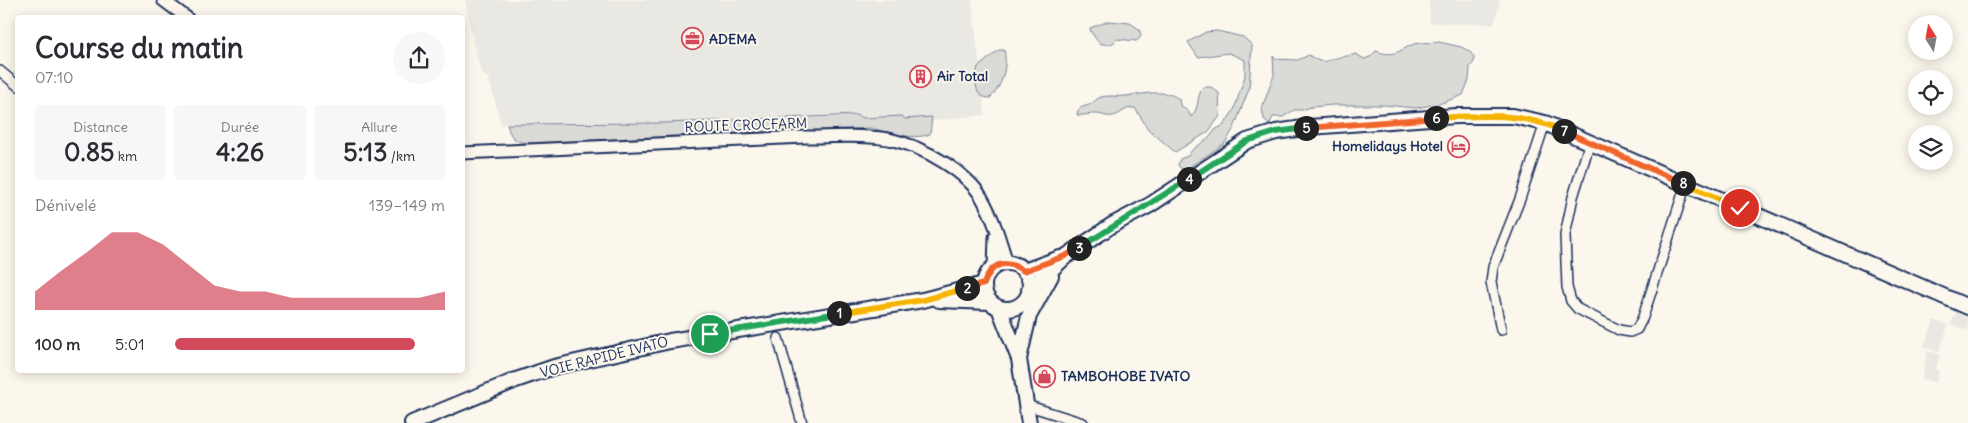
<!DOCTYPE html>
<html lang="fr">
<head>
<meta charset="utf-8">
<style>
	body { margin:0; font-family:Delius,sans-serif; background:#f7f7f7; color:#2b2b33; height:100vh; display:flex; flex-direction:column; font-size:19px; white-space:nowrap }
	* { box-sizing:border-box; margin:0 }
	p { font-size:16px; color:#7c7c81 }
	.icon { flex:none; width:28px; height:28px; fill:none; stroke:currentColor; stroke-width:2; stroke-linecap:round; stroke-linejoin:round }
	.map { position:relative; flex:1; overflow:hidden }
	.panel { position:absolute; left:15px; top:15px; width:450px; height:358px; display:flex; flex-direction:column; background:#fff; border-radius:5px; box-shadow:0 2px 12px #0003 }
	.panel>* { flex:none }
	.needle { width:32px; rotate:349deg }
	.tools { position:absolute; left:1908px; top:15px; display:grid; gap:10px }
	.tools a { display:grid; place-items:center; width:45px; height:45px; border-radius:50%; background:#fff; box-shadow:0 2px 12px #0003; font-size:25px }
	.pin { position:absolute; display:grid; place-items:center; width:42px; height:42px; color:#fff; margin:-21px; border:2px solid #fff; border-radius:50%; box-shadow:0 1px 5px #0007 }
	.km { position:absolute; width:25px; height:25px; margin:-12px; border-radius:50%; background:#222; color:#fff; font-size:14px; line-height:25px; text-align:center }
	.round { display:grid; place-items:center; flex:none; width:52px; height:52px; border-radius:26px; background:#f7f7f7 }
	.summary { display:flex; align-items:center; justify-content:space-between; height:85px; padding:0 20px }
	h1 { font-size:28px; font-weight:700; line-height:38px }
	.metrics { display:grid; grid-template-columns:repeat(3,1fr); gap:8px; height:85px; padding:5px 20px }
	.metrics div { display:grid; align-content:center; border-radius:5px; background:#f7f7f7; text-align:center }
	.metrics b { font-size:25px; font-weight:700 }
	.metrics small { font-size:14px; font-weight:400 }
	.metrics p { font-size:14px }
	.chart { height:140px; padding:10px 20px }
	.chart p { display:flex; justify-content:space-between }
	.chart svg { width:100%; height:90px; margin-top:5px; fill:#d1495b; opacity:.7 }
	ul { padding:0 20px; list-style:none; font-size:16px }
	li { display:grid; grid-template-columns:80px 60px 1fr; align-items:center; height:38px }
	li i { height:12px; border-radius:6px; background:#d1495b }
	.map>svg:first-child { display:block }
	.built { fill:#eae8e2 }
	.green { fill:#dadad7; stroke:#7a849a }
	.lines { fill:none; stroke-linecap:round; stroke-linejoin:round }
	.minor-casing { stroke:#1b2f5e; stroke-width:12 }
	.tertiary-casing { stroke:#1b2f5e; stroke-width:15 }
	.secondary-casing { stroke:#1b2f5e; stroke-width:18 }
	.minor { stroke:#fbf7ec; stroke-width:9 }
	.tertiary { stroke:#fbf7ec; stroke-width:11 }
	.secondary { stroke:#fbf7ec; stroke-width:14 }
	.split-1-casing { stroke:#fff; stroke-width:10 }
	.split-2-casing { stroke:#fff; stroke-width:10 }
	.split-3-casing { stroke:#fff; stroke-width:10 }
	.split-4-casing { stroke:#fff; stroke-width:10 }
	.split-5-casing { stroke:#fff; stroke-width:10 }
	.split-6-casing { stroke:#fff; stroke-width:10 }
	.split-7-casing { stroke:#fff; stroke-width:10 }
	.split-8-casing { stroke:#fff; stroke-width:10 }
	.split-9-casing { stroke:#fff; stroke-width:10 }
	.split-1 { stroke:#22a559; stroke-width:6 }
	.split-2 { stroke:#f5b400; stroke-width:6 }
	.split-3 { stroke:#f0652b; stroke-width:6 }
	.split-4 { stroke:#22a559; stroke-width:6 }
	.split-5 { stroke:#22a559; stroke-width:6 }
	.split-6 { stroke:#f0652b; stroke-width:6 }
	.split-7 { stroke:#f5b400; stroke-width:6 }
	.split-8 { stroke:#f0652b; stroke-width:6 }
	.split-9 { stroke:#f5b400; stroke-width:6 }
	.labels { text-anchor:middle; dominant-baseline:central; stroke-width:4; stroke-linejoin:round; paint-order:stroke }
	.poi-label { font-size:14px; font-weight:bold; fill:#1b2f5e; stroke:#fbf7ec; text-anchor:start }
	.street-label { font-size:14px; fill:#1b2f5e; stroke:#fbf7ec }
</style>
</head>
<body>
<div class="map">
<svg width="1968" height="423" viewBox="0 0 1968 423">
	<rect width="100%" height="100%" fill="#fbf7ec"/>
	<filter id="ink" filterUnits="userSpaceOnUse"><feTurbulence type="fractalNoise" baseFrequency=".02" numOctaves="2"/><feDisplacementMap in="SourceGraphic" scale="10" xChannelSelector="R" yChannelSelector="G"/><feConvolveMatrix kernelMatrix="1 2 1 2 8 2 1 2 1" color-interpolation-filters="sRGB"/></filter>
	<g filter="url(#ink)">
		<path class="built" d="M465 0H972L985 115 932 121V117L905 119 902 116 863 118 833 115 665 123 507 124 501 125 489 79 482 73 475 52Z
			M1429 0H1500L1494 24 1430 23Z
			M1956 312 1968 317V331L1951 324Z
			M1934 320 1948 325 1939 352 1924 347Z
			M1927 351 1940 354 1936 369 1939 371 1936 383 1922 379Z"/>
		<path class="green" d="M1109 21 1130 23 1139 29 1141 36 1139 39 1136 41 1117 39C1112 46 1106 45 1099 43L1091 32 1090 28Z
			M1217 31 1243 37 1252 45 1249 89 1234 128 1225 143 1188 168 1181 169 1178 165 1180 159 1188 156 1192 150 1210 137 1215 130 1224 125 1234 110 1245 76V60L1229 53 1198 57 1188 42 1206 32Z
			M1439 42 1461 47 1469 51 1474 57V62L1470 67 1469 80 1463 95 1442 103 1416 108 1384 105H1332L1311 107 1302 110H1294L1283 117H1273L1270 123 1272 129 1264 119 1262 108 1274 75 1273 56 1275 59 1298 60 1309 55C1323 66 1327 60 1340 57 1347 56 1350 56 1356 54L1364 59 1370 57 1376 51C1395 58 1399 50 1414 44 1421 42 1431 43 1439 42Z
			M999 50H1004C1008 66 1002 87 990 98 973 98 975 79 978 67Z
			M1203 87H1211L1219 93 1220 116 1208 132 1175 152 1148 129 1135 108C1125 107 1122 114 1113 116 1107 117 1103 115 1098 114 1092 113 1084 116 1077 115 1078 105 1084 108 1091 104 1095 101 1096 99 1101 97 1108 95 1117 97 1125 96 1140 95 1165 88 1179 99L1180 105 1188 111 1191 117C1200 108 1196 97 1203 87Z
			M856 115 863 118 902 116 905 119 932 117 930 134C912 141 889 132 870 128L528 143C514 142 510 137 507 124L665 123Z"/>
		<g class="lines">
			<defs>
				<path id="minor" d="M0 71 18 86
					M1590 142 1573 197 1565 235 1567 287 1571 301 1578 309 1619 330 1630 332 1637 329 1643 317 1686 184
					M1501 330 1491 282 1493 267 1520 199 1545 123
					M778 338 802 423
					M1026 405 1083 423"/>
				<path id="tertiary" d="M163 0 187 18
					M462 153 805 137C832 137 868 134 893 140 923 147 967 172 982 198 994 219 1000 240 1007 263
					M994 267 995 237"/>
				<path id="secondary" d="M984 286a23 23 0 1 1 46 0a23 23 0 1 1-46 0Z
					M1024 271 1060 258
					M1029 290 1065 257 1112 225 1150 205 1247 141 1276 132 1310 127 1456 116H1513L1545 123 1968 307
					M939 300 990 302
					M999 308 1019 359 1029 423
					M1019 359 1029 316 1051 276
					M412 423 516 380 554 367 670 341 923 300 984 284"/>
			</defs>
			<use href="#minor" class="minor-casing"/>
			<use href="#tertiary" class="tertiary-casing"/>
			<use href="#secondary" class="secondary-casing"/>
			<use href="#minor" class="minor"/>
			<use href="#tertiary" class="tertiary"/>
			<use href="#secondary" class="secondary"/>
		</g>
	</g>
	<g class="lines" filter="url(#ink)">
		<defs>
			<path id="split-1" d="M710 334 839 313"/>
			<path id="split-2" d="M839 313 923 300 967 288"/>
			<path id="split-3" d="M967 288 984 284C991 262 1006 259 1024 271L1065 256 1079 248"/>
			<path id="split-4" d="M1079 248 1189 179"/>
			<path id="split-5" d="M1189 179 1247 141 1276 132 1306 128"/>
			<path id="split-6" d="M1306 128 1436 118"/>
			<path id="split-7" d="M1436 118C1483 115 1520 112 1564 131"/>
			<path id="split-8" d="M1564 131 1683 183"/>
			<path id="split-9" d="M1683 183 1740 208"/>
		</defs>
		<use href="#split-1" class="split-1-casing"/>
		<use href="#split-2" class="split-2-casing"/>
		<use href="#split-3" class="split-3-casing"/>
		<use href="#split-4" class="split-4-casing"/>
		<use href="#split-5" class="split-5-casing"/>
		<use href="#split-6" class="split-6-casing"/>
		<use href="#split-7" class="split-7-casing"/>
		<use href="#split-8" class="split-8-casing"/>
		<use href="#split-9" class="split-9-casing"/>
		<use href="#split-1" class="split-1"/>
		<use href="#split-2" class="split-2"/>
		<use href="#split-3" class="split-3"/>
		<use href="#split-4" class="split-4"/>
		<use href="#split-5" class="split-5"/>
		<use href="#split-6" class="split-6"/>
		<use href="#split-7" class="split-7"/>
		<use href="#split-8" class="split-8"/>
		<use href="#split-9" class="split-9"/>
	</g>
	<defs>
		<symbol id="office-ring" viewBox="-11 -11 22 22"><circle r="9.5" fill="#fbf7ec" stroke="#d1495b" stroke-width="1.5"/><path d="M-6-3h4V-5.5h4V-3h4V5H-6ZM-1-4.5V-3h2v-1.5ZM-6 0V1H6V0Z" fill="#d1495b"/></symbol>
		<symbol id="building-ring" viewBox="-11 -11 22 22"><circle r="9.5" fill="#fbf7ec" stroke="#d1495b" stroke-width="1.5"/><path d="M-4-6H4V6H1V3H-1V6H-4ZM-2.5-4.3h1.7v1.8h-1.7ZM.8-4.3h1.7v1.8H.8ZM-2.5-1h1.7V.8h-1.7ZM.8-1h1.7V.8H.8Z" fill="#d1495b"/></symbol>
		<symbol id="hotel-ring" viewBox="-11 -11 22 22"><circle r="9.5" fill="#fbf7ec" stroke="#d1495b" stroke-width="1.5"/><path d="M-6-4.5h1.5V1H6V5H4.5V3h-9V5H-6ZM-4 0a1.8 1.8 0 1 1 3.6 0ZM.5 0V-2.5h3Q6-2.5 6 0Z" fill="#d1495b"/></symbol>
		<symbol id="shop-ring" viewBox="-11 -11 22 22"><circle r="9.5" fill="#fbf7ec" stroke="#d1495b" stroke-width="1.5"/><path d="M-5-2.5h2.3a2.7 3.5 0 0 1 5.4 0H5L5.5 6h-11ZM-1.5-2.5h3a1.5 2.3 0 0 0-3 0Z" fill="#d1495b"/></symbol>
	</defs>
	<g fill-rule="evenodd">
		<use href="#office-ring" x="680" y="26" width="25" height="25"/>
		<use href="#building-ring" x="908" y="64" width="25" height="25"/>
		<use href="#hotel-ring" x="1446" y="134" width="25" height="25"/>
		<use href="#shop-ring" x="1032" y="364" width="25" height="25"/>
	</g>
	<g class="labels">
		<g class="poi-label">
			<text x="709" y="39">ADEMA</text>
			<text x="937" y="76">Air Total</text>
			<text x="1443" y="146" text-anchor="end">Homelidays Hotel</text>
			<text x="1061" y="376">TAMBOHOBE IVATO</text>
		</g>
		<g class="street-label">
			<text transform="translate(746 125) rotate(-2)">ROUTE CROCFARM</text>
			<text transform="translate(604 357) rotate(-14)">VOIE RAPIDE IVATO</text>
		</g>
	</g>
</svg>
<div class="tools">
<a><svg class="needle" viewBox="-14 -14 28 28"><path d="M0-13l5 13h-10z" fill="#e53935"/><path d="M0 13l5-13h-10z" fill="#7c7c81"/></svg></a>
<a><svg class="icon" aria-label="locate" viewBox="0 0 24 24"><circle cx="12" cy="12" r="6"/><path d="M12 2v4M12 18v4M2 12h4M18 12h4"/></svg></a>
<a><svg class="icon" aria-label="layers" viewBox="0 0 24 24"><path d="M12 4l9 5-9 5-9-5zM3 14l9 5 9-5"/></svg></a>
</div>
<div class="pin" style="left:710px;top:334px;background:#1e9e55"><svg class="icon" aria-label="arrive" viewBox="0 0 24 24"><path d="M6 21V4h12l-3 4 3 4H6"/></svg></div>
<div class="pin" style="left:1740px;top:208px;background:#d93025"><svg class="icon" aria-label="check" viewBox="0 0 24 24"><path d="M5 12l5 5 9-10"/></svg></div>
<b class="km" style="left:839px;top:313px">1</b>
<b class="km" style="left:967px;top:288px">2</b>
<b class="km" style="left:1079px;top:248px">3</b>
<b class="km" style="left:1189px;top:179px">4</b>
<b class="km" style="left:1306px;top:128px">5</b>
<b class="km" style="left:1436px;top:118px">6</b>
<b class="km" style="left:1564px;top:131px">7</b>
<b class="km" style="left:1683px;top:183px">8</b>
<section class="panel">
<div class="summary"><div><h1>Course du matin</h1><p>07:10</p></div><a class="round"><svg class="icon" aria-label="share" viewBox="0 0 24 24"><path d="M12 15V3M7 8l5-5 5 5M5 13v7h14v-7"/></svg></a></div>
<div class="metrics">
<div><p>Distance</p><b>0.85<small> km</small></b></div>
<div><p>Durée</p><b>4:26</b></div>
<div><p>Allure</p><b>5:13<small> /km</small></b></div>
</div>
<div class="chart"><p><span>Dénivelé</span>139–149 m</p>
<svg viewBox="0 0 160 44" preserveAspectRatio="none"><path d="M0 44V35L10 25L20 16L30 6L40 6L50 12L60 22L70 32L80 35L90 35L100 38L110 38L120 38L130 38L140 38L150 38L160 35V44z"/></svg>
</div>
<ul>
<li><b>100 m</b>5:01<i style="width:89%"></i></li>
</ul>
</section>
</div>
</body>
</html>
